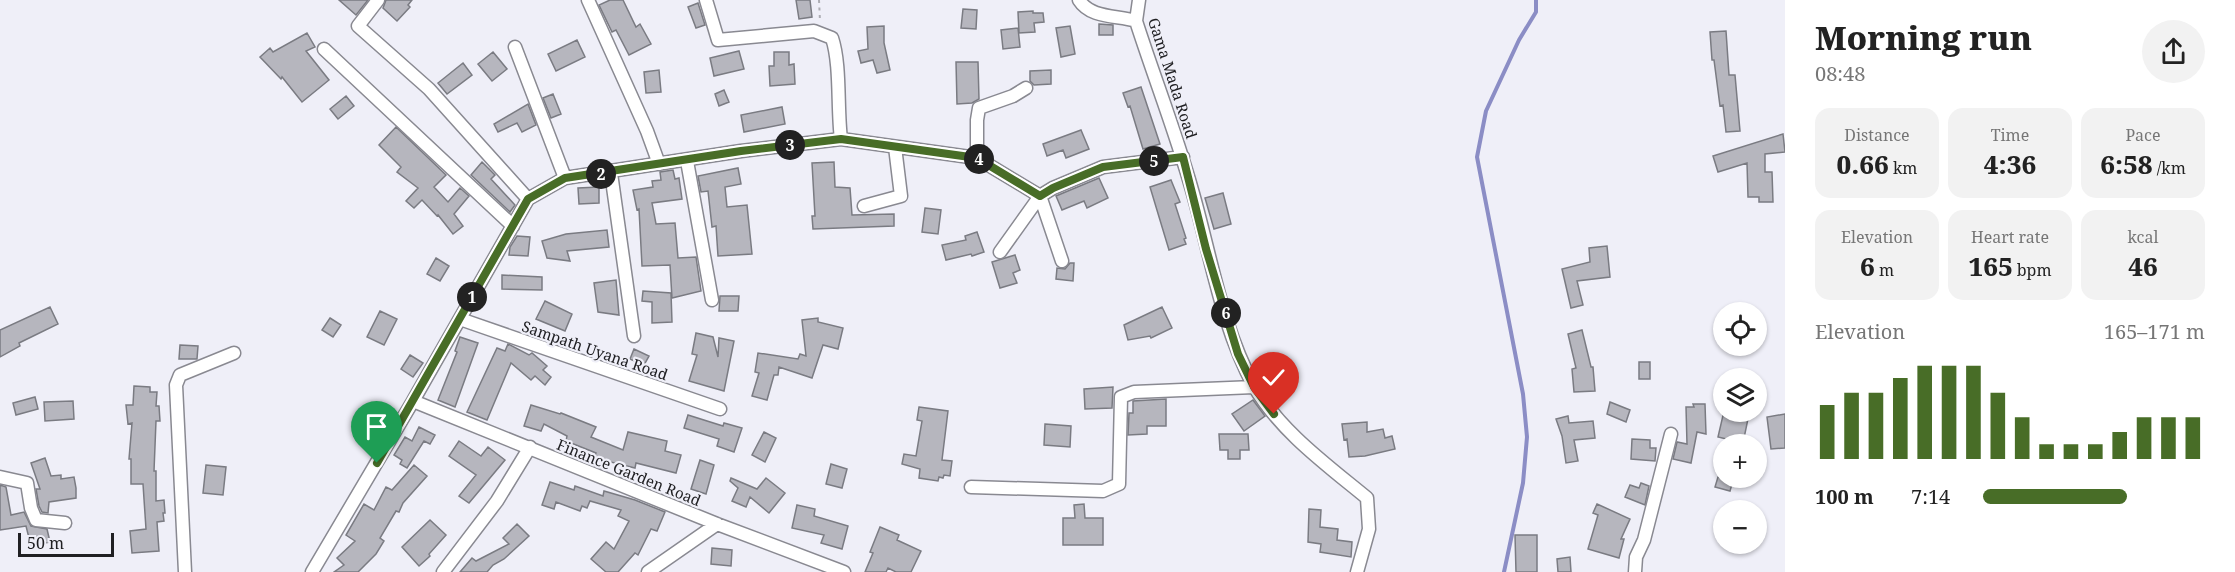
<!DOCTYPE html>
<html lang="en">
<head>
<meta charset="utf-8">
<style>
	body { margin:0; font-family:"Noto Serif",serif; background:#f2f2f2; color:#222; height:100vh; display:flex; flex-direction:column; font-size:22px; white-space:nowrap }
	* { box-sizing:border-box; margin:0 }
	p { font-size:20px; color:#767676 }
	.icon { flex:none; width:33px; height:33px; fill:none; stroke:currentColor; stroke-width:2; stroke-linecap:round; stroke-linejoin:round }
	.map { position:relative; flex:1; overflow:hidden }
	.sheet { display:flex; flex-direction:column; background:#fff; width:450px }
	.sheet>* { flex:none }
	.buttons { position:absolute; left:1713px; top:302px; display:grid; gap:12px }
	.buttons a { display:grid; place-items:center; width:54px; height:54px; border-radius:50%; background:#fff; box-shadow:0 2px 4px #0004; font-size:30px }
	.scale { position:absolute; left:18px; bottom:15px; width:96px; box-sizing:border-box; padding-left:6px; border:3px solid #202023; border-top:0; font-size:16px; line-height:21px; white-space:nowrap; color:#202023; -webkit-text-stroke:4px #efeff8; paint-order:stroke }
	.pin { position:absolute; display:grid; place-items:center; width:51px; height:51px; color:#fff; margin:-62px -26px; border-radius:50% 50% 50% 0; rotate:-45deg; box-shadow:0 0 6px #0007 }
	.pin .icon { rotate:45deg }
	.km { position:absolute; width:30px; height:30px; margin:-15px; border-radius:50%; background:#222; color:#fff; font-size:16px; line-height:30px; text-align:center }
	.round { display:grid; place-items:center; flex:none; width:63px; height:63px; border-radius:32px; background:#f2f2f2 }
	.headline { display:flex; align-items:center; justify-content:space-between; height:102px; padding:0 30px }
	h1 { font-size:33px; font-weight:800; line-height:45px }
	.figures { display:grid; grid-template-columns:repeat(3,1fr); gap:9px; height:102px; padding:6px 30px }
	.figures div { display:grid; align-content:center; border-radius:15px; background:#f2f2f2; text-align:center }
	.figures b { font-size:26px; font-weight:800 }
	.figures small { font-size:16px; font-weight:400 }
	.figures p { font-size:16px }
	.chart { height:168px; padding:12px 30px }
	.chart p { display:flex; justify-content:space-between }
	.chart svg { width:100%; height:108px; margin-top:6px; stroke:#486d27; stroke-width:6 }
	ul { padding:0 30px; list-style:none; font-size:20px }
	li { display:grid; grid-template-columns:96px 72px 1fr; align-items:center; height:45px }
	li i { height:15px; border-radius:8px; background:#486d27 }
	main { display:flex; flex:1; min-height:0 }
	.map>svg:first-child { display:block }
	.lines { fill:none; stroke-linecap:round; stroke-linejoin:round }
	.stream { stroke:#8b8dc5; stroke-width:4 }
	.building { fill:#b6b6be; stroke:#7a7b82; stroke-width:1.5 }
	.street-casing { stroke:#898991; stroke-width:15 }
	.path { stroke:#adadb4; stroke-width:2; stroke-dasharray:3 4.5; stroke-linecap:butt }
	.street { stroke:#fff; stroke-width:12 }
	.route-casing { stroke:#fff; stroke-width:12 }
	.route { stroke:#486d27; stroke-width:8 }
	.labels { text-anchor:middle; dominant-baseline:central; stroke-width:4.5; stroke-linejoin:round; paint-order:stroke }
	.street-label { font-size:15px; fill:#202023; stroke:#efeff8 }
</style>
</head>
<body>
<main>
<div class="map">
<svg width="1785" height="572" viewBox="0 0 1785 572">
	<rect width="100%" height="100%" fill="#efeff8"/>
	<g class="lines">
		<path class="stream" d="M1504 572 1523 483 1527 437 1523 394 1477 157 1486 111 1519 40 1536 12V0"/>
	</g>
	<path class="building" d="M339 0H368L356 15Z
		M386 0H412L408 5 410 7 397 21 383 8Z
		M610 0H623L636 27 640 24 651 44 629 55 616 30 612 32 599 5Z
		M796 0H810L812 17 799 19Z
		M698 3 705 25 696 28 688 7Z
		M963 9 977 10 976 29 961 28Z
		M1033 11V13H1043L1044 22 1034 23 1035 32 1019 33 1018 12Z
		M1099 24 1113 25V35H1099Z
		M884 26V43L890 70 877 73 873 60 861 63 858 51 868 49 867 27Z
		M1070 26 1075 54 1061 57 1056 28Z
		M1018 28 1020 47 1003 49 1001 30Z
		M1726 31 1729 75H1735L1740 131 1726 132 1723 105 1720 106 1714 60H1712L1710 32Z
		M307 33 315 47 306 51 329 80 302 102 282 77 281 79 260 57 270 48 273 52Z
		M577 40 585 57 556 71 548 54Z
		M739 51 744 69 714 76 710 58Z
		M493 52 507 69 492 81 478 64Z
		M774 52H789V65L794 64 795 84 770 86 769 66H774Z
		M956 62H978L979 99 972 103 957 104Z
		M463 63 472 75 447 94 438 83Z
		M659 70 661 92 646 93 644 72Z
		M1051 70V84L1034 85 1030 81V71Z
		M1141 87 1160 144 1143 149 1130 106 1128 107 1123 93Z
		M724 90 729 102 719 106 715 94Z
		M553 94 561 114 551 118 543 98Z
		M346 96 354 106 338 119 330 109Z
		M528 104 536 125 522 132 517 123 498 132 494 124Z
		M782 107 785 124 744 132 741 115Z
		M396 127 446 175 434 187 448 202 460 188 469 196 454 214 463 226 453 234 438 215 437 216 422 200 414 208 406 201 418 188 397 172 401 167 379 145Z
		M1081 130 1089 149 1066 158 1063 150 1047 156 1043 144Z
		M1783 134 1785 152 1765 154V172H1772L1773 202H1759V197H1748L1747 163 1718 172 1713 156Z
		M482 162 495 175 491 179 515 205 510 212 471 175Z
		M834 162 835 187 850 188 852 215 894 214V226L813 229 812 216H815L812 163Z
		M738 168 741 184 725 187 727 207 747 205 752 254 718 256 716 226 712 227 708 191 701 192 698 176Z
		M673 170 675 179 679 178 682 199 652 203 656 224 675 223 678 258 696 257 701 291 672 298 670 265 642 266 639 209 637 210 633 190 653 187 652 181 661 180 660 172Z
		M1099 178 1108 198 1087 208 1084 201 1062 210 1056 196Z
		M1171 180 1180 202 1175 204 1186 238 1184 239 1186 244 1169 250 1150 187Z
		M599 187V203L579 204 578 188Z
		M1223 193 1231 224 1214 229 1205 198Z
		M925 208 941 210 938 234 922 232Z
		M607 230 609 247 567 251 570 261 547 258 542 241 566 234Z
		M977 232 984 252 972 256 971 254 946 260 942 245 966 240 965 236Z
		M517 236 530 237 528 256 509 255 510 247Z
		M1607 246 1610 277 1577 281 1583 305 1571 308 1562 269 1590 262 1589 248Z
		M1015 255 1020 270 1013 273 1017 283 1000 288 992 262Z
		M436 258 449 266 440 281 427 274Z
		M1070 263H1074L1073 281 1056 279 1057 268 1065 269Z
		M502 275 542 277V290L502 289Z
		M616 280 619 315 598 312 594 283Z
		M643 291 671 293 672 322 652 323V302L642 301Z
		M720 296H739L738 311H719Z
		M545 301 572 314 565 331 536 319Z
		M50 307 58 324 19 343 20 346 0 357V330Z
		M1162 307 1172 328 1151 338 1150 336 1128 340 1124 325Z
		M380 311 397 319 384 345 367 337Z
		M330 318 341 325 333 337 322 330Z
		M818 318V322L843 328 838 349 823 345 812 378 779 367 778 375H774L767 400 752 396 759 373 755 372 758 353 798 359 800 354 806 356 802 320Z
		M1582 330 1591 367H1593L1595 391 1574 392 1572 369 1576 368 1568 334Z
		M696 333 713 337 718 357 719 338 734 341 724 391 689 381 697 355 692 354Z
		M460 337 478 343 455 407 438 400 457 352 455 351Z
		M508 344 529 355 532 353 547 366 543 370 551 377 545 385 535 376 531 380 511 363 487 420 467 412 497 348 505 351Z
		M180 345 198 346 197 359H179Z
		M634 349 649 356 644 365 630 359Z
		M410 355 423 363 413 377 401 369Z
		M1639 362H1650V379H1639Z
		M134 386 150 387V392H157L156 406H159L160 421H156L154 471H156V501L164 500 165 513H163L164 521 157 522 159 551 132 553 130 531 146 529 143 484H131V459H129L132 423 128 424 126 405H133Z
		M1113 387 1112 408 1085 409 1084 389Z
		M35 397 38 409 16 415 13 403Z
		M1166 399V426H1147V434L1128 435 1129 413H1133V401Z
		M1253 400 1265 416 1244 431 1232 414Z
		M73 401 74 419 45 421 44 402Z
		M1610 402 1630 410 1626 422 1607 414Z
		M1693 404H1705L1706 434 1697 432 1691 463 1673 459 1677 442 1687 444 1686 407H1694Z
		M531 405 560 414 561 413 596 427 591 437 623 450 628 432 667 441 665 451 681 455 676 473 636 463 635 468 611 462 610 464 594 458 596 453 566 441 567 436 544 424 541 431 524 426Z
		M919 407 948 411 942 460 952 461 950 476 944 475 943 478 939 477 938 481 919 478 920 469 902 464 904 454 916 456 922 421 917 420Z
		M1724 411 1749 414 1743 443 1718 437Z
		M1785 414V448L1771 449 1767 417Z
		M688 415 723 426 724 423 742 428 734 452 717 446 719 439 684 428Z
		M1568 416 1569 423 1593 421 1595 438 1574 440 1578 461 1566 463 1562 436 1556 419Z
		M1367 422V432L1383 429 1385 438 1392 436 1395 449 1365 456 1349 457 1347 439 1344 440 1342 424Z
		M1045 424 1071 426 1070 447 1044 445Z
		M419 427 435 435 430 444 424 441 407 468 400 464 402 460 394 455 405 437 412 441Z
		M764 432 776 438 765 462 752 455Z
		M1219 434H1248L1249 450H1240V459H1228V450H1220Z
		M1632 439 1650 440V448H1656L1655 461 1631 459Z
		M459 441 481 456 488 447 505 460 469 503 459 496 476 475 449 456Z
		M45 458 51 476 61 475V479L74 477 76 488V498L49 502 48 513 42 512 39 506 36 489H40L31 463Z
		M700 460 714 465 706 494 691 489Z
		M831 464 847 469 842 488 826 484Z
		M206 465 226 467 223 495 203 493Z
		M414 465 427 476 403 503 399 512 396 511 380 538 384 541 376 554 358 572H334L344 565 337 558 355 541 346 535 364 504 374 510 386 487 392 490Z
		M1718 477H1734L1730 491 1715 487Z
		M731 478 757 489 766 478 785 493 769 513 750 497 746 507 732 501 738 488 730 481Z
		M550 482 574 490 575 486 603 496 604 491 635 500 665 512 657 531 651 529 638 555 635 553 618 572H606L591 559 606 542 614 549 629 521 618 516 621 510 590 501 587 508 582 506 580 511 556 502 554 509 542 505Z
		M1641 483 1649 486 1645 505 1625 497 1630 485 1639 488Z
		M0 485 6 487 11 515 24 512 31 526 47 529 50 542 31 546 26 526 0 530Z
		M1084 504 1085 518H1103V545H1063V518H1075L1074 505Z
		M1597 504 1630 519 1621 539H1624L1619 558 1588 549 1598 515 1593 513Z
		M797 505 815 509 814 516 848 526 842 549 821 543 824 535 792 528Z
		M1309 509 1321 510 1320 527 1338 529 1337 540 1352 542 1351 557 1320 552 1321 544 1308 542Z
		M430 520 446 535 429 554 430 556 419 566 402 547Z
		M517 524 529 536 504 559 493 565 487 572H460L472 558 476 561 509 544 503 538Z
		M880 527 899 535 897 540 921 551 911 572H896L888 568 886 572H865L873 553 870 552Z
		M1515 535H1537V572H1516Z
		M712 548 732 550 731 566 711 564Z
		M1570 557 1571 572H1558L1557 559Z"/>
	<g class="lines">
		<defs>
			<path id="street" d="M378 0 358 26 429 89 528 199
				M588 0 647 131 659 164
				M706 0 718 40 814 31 832 38C841 65 837 108 841 139
				M1079 0C1091 19 1118 15 1136 21
				M1139 0 1136 21C1154 77 1176 133 1192 190 1210 252 1222 329 1254 386 1280 431 1327 465 1367 498L1369 529 1357 572
				M515 47 565 178
				M324 49 513 226
				M977 158V120L979 108 1013 96 1026 88
				M687 161 712 300
				M611 173 634 336
				M1040 196 1062 261
				M864 206 901 196 895 147
				M1000 252 1040 196
				M460 319 720 409
				M413 401 528 199 565 178 741 151 841 139 977 158 1040 196 1053 188 1103 167 1183 157
				M0 477 27 483 31 508 36 520 65 523
				M971 487 1103 491 1119 484 1121 397 1134 392 1254 387
				M185 572 176 385 180 375 234 353
				M312 572 413 401 717 524 844 572
				M443 572 497 501 530 447
				M648 572 717 524
				M1635 572 1636 557 1644 540 1671 434"/>
		</defs>
		<use href="#street" class="street-casing"/>
		<path class="path" d="M819 0 820 21"/>
		<use href="#street" class="street"/>
	</g>
	<g class="lines">
		<defs>
			<path id="route" d="M377 463 528 199 565 178 741 151 841 139 977 158 1040 196 1053 188 1103 167 1183 157 1206 249 1238 354 1254 387 1274 414"/>
		</defs>
		<use href="#route" class="route-casing"/>
		<use href="#route" class="route"/>
	</g>
	<g class="labels">
		<g class="street-label">
			<text transform="translate(1173 78) rotate(72)">Gama Mada Road</text>
			<text transform="translate(595 350) rotate(19)">Sampath Uyana Road</text>
			<text transform="translate(629 472) rotate(22)">Finance Garden Road</text>
		</g>
	</g>
</svg>
<div class="buttons">
<a><svg class="icon" aria-label="locate" viewBox="0 0 24 24"><circle cx="12" cy="12" r="6"/><path d="M12 2v4M12 18v4M2 12h4M18 12h4"/></svg></a>
<a><svg class="icon" aria-label="layers" viewBox="0 0 24 24"><path d="M12 4l9 5-9 5-9-5zM3 14l9 5 9-5"/></svg></a>
<a>+</a>
<a>−</a>
</div>
<div class="scale">50 m</div>
<div class="pin" style="left:377px;top:463px;background:#1e9e55"><svg class="icon" aria-label="arrive" viewBox="0 0 24 24"><path d="M6 21V4h12l-3 4 3 4H6"/></svg></div>
<div class="pin" style="left:1274px;top:414px;background:#d93025"><svg class="icon" aria-label="check" viewBox="0 0 24 24"><path d="M5 12l5 5 9-10"/></svg></div>
<b class="km" style="left:472px;top:297px">1</b>
<b class="km" style="left:601px;top:174px">2</b>
<b class="km" style="left:790px;top:145px">3</b>
<b class="km" style="left:979px;top:159px">4</b>
<b class="km" style="left:1154px;top:161px">5</b>
<b class="km" style="left:1226px;top:313px">6</b>
</div>
<section class="sheet">
<div class="headline"><div><h1>Morning run</h1><p>08:48</p></div><a class="round"><svg class="icon" aria-label="share" viewBox="0 0 24 24"><path d="M12 15V3M7 8l5-5 5 5M5 13v7h14v-7"/></svg></a></div>
<div class="figures">
<div><p>Distance</p><b>0.66<small> km</small></b></div>
<div><p>Time</p><b>4:36</b></div>
<div><p>Pace</p><b>6:58<small> /km</small></b></div>
</div>
<div class="figures">
<div><p>Elevation</p><b>6<small> m</small></b></div>
<div><p>Heart rate</p><b>165<small> bpm</small></b></div>
<div><p>kcal</p><b>46</b></div>
</div>
<div class="chart"><p><span>Elevation</span>165–171 m</p>
<svg viewBox="0 0 160 44" preserveAspectRatio="none"><path d="M5 44V22M15 44V17M25 44V17M35 44V11M45 44V6M55 44V6M65 44V6M75 44V17M85 44V27M95 44V38M105 44V38M115 44V38M125 44V33M135 44V27M145 44V27M155 44V27"/></svg>
</div>
<ul>
<li><b>100 m</b>7:14<i style="width:65%"></i></li>
</ul>
</section>
</main>
</body>
</html>
